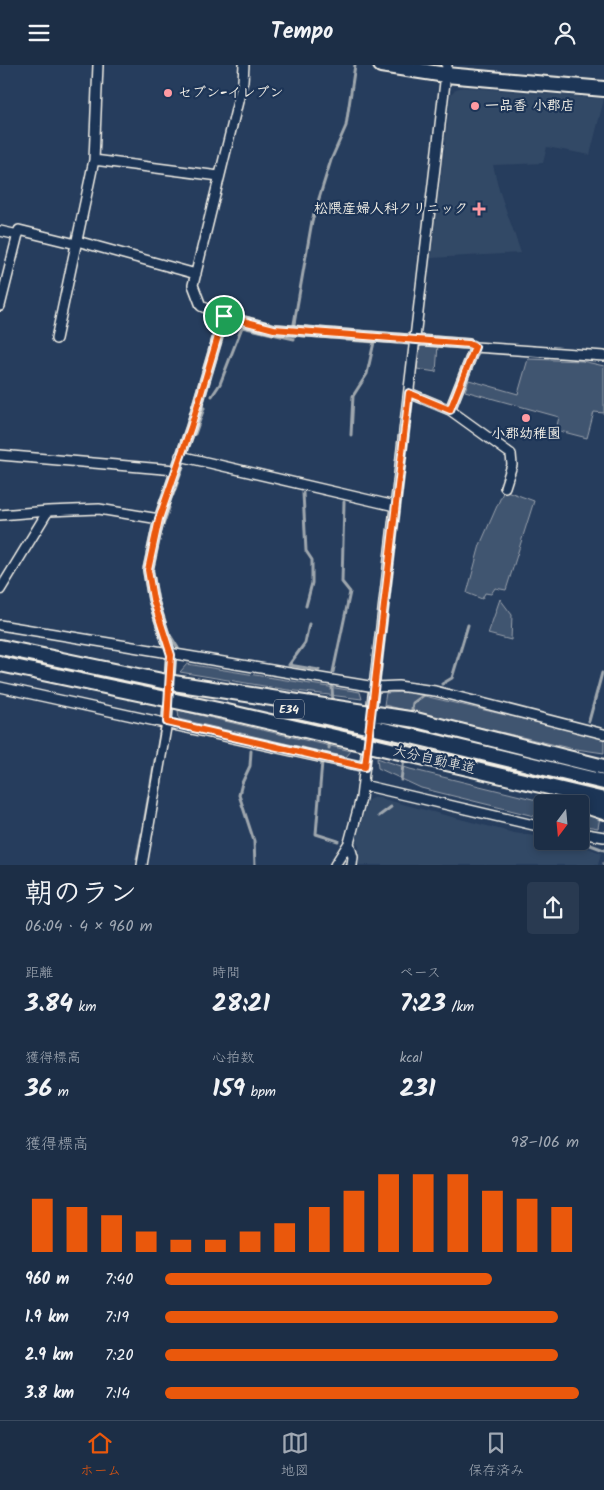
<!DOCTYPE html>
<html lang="ja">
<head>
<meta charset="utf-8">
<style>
	body { margin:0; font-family:Kalam,"Klee One",sans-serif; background:#293a51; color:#f1f3f6; height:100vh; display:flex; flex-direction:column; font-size:19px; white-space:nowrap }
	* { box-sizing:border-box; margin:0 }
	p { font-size:16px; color:#a0a8b3 }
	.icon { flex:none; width:28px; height:28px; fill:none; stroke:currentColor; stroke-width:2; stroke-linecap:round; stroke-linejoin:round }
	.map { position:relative; height:800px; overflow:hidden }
	.details { display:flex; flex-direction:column; background:#1c2e46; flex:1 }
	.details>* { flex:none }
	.needle { width:32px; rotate:196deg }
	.tools { position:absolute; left:534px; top:730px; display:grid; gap:10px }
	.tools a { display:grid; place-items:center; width:55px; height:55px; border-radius:5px; background:#1c2e46; box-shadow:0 2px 8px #0003,0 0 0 1px #3a4a5f; font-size:25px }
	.pin { position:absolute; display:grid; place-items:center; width:42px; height:42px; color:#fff; margin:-21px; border:2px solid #fff; border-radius:50%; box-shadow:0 1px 5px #0007 }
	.round { display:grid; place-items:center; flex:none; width:52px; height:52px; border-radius:5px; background:#293a51 }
	.headline { display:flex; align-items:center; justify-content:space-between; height:85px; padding:0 25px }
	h1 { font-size:28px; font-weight:600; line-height:38px }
	.stats { display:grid; grid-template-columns:repeat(3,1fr); gap:8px; height:85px; padding:5px 25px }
	.stats div { display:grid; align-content:center }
	.stats b { font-size:25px; font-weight:600 }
	.stats small { font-size:14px; font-weight:400 }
	.stats p { font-size:14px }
	.chart { height:140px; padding:10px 25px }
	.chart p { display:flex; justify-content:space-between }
	.chart svg { width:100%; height:90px; margin-top:5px; stroke:#ea580c; stroke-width:6 }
	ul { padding:0 25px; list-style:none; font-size:16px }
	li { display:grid; grid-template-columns:80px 60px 1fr; align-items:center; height:38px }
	li i { height:12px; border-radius:6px; background:#ea580c }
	header { display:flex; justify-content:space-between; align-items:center; height:65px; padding:0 25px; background:#1c2e46; font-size:22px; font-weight:600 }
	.tab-bar { display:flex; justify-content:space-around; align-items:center; height:70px; border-top:1px solid #3a4a5f; background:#1c2e46; font-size:14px; color:#a0a8b3 }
	.tab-bar a { display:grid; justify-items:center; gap:2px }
	.tab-bar .selected { color:#ea580c }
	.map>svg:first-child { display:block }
	.built { fill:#334966 }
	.green { fill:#40546f; stroke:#9aa2ac }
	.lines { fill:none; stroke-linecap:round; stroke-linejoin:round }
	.stream { stroke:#9fa7ae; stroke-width:3 }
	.minor-casing { stroke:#f4f1e8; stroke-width:12 }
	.highway-casing { stroke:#f4f1e8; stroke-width:18 }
	.minor { stroke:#1d3557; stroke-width:9 }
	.highway { stroke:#1d3557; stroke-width:14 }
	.highway-bridge-casing { stroke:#f4f1e8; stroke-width:18; stroke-linecap:butt }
	.highway-bridge { stroke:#1d3557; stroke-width:14 }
	.route-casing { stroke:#fff; stroke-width:10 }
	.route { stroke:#ea580c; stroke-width:6 }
	.poi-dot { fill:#ff9aa2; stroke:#1d3557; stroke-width:2 }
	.labels { text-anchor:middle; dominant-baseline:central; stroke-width:4.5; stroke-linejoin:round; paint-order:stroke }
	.shield { fill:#1d3557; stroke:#b4b9bc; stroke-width:1 }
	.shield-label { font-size:12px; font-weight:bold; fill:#f4f1e8 }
	.poi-label { font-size:14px; font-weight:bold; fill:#f4f1e8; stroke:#1d3557; text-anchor:start }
	.street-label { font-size:14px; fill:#f4f1e8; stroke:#1d3557 }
</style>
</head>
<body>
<header><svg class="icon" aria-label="menu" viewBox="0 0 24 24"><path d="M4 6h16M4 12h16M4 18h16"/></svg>Tempo<svg class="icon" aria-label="person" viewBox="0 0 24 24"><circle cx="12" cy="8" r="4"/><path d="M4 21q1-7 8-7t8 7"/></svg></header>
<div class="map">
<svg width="604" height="800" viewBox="0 0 604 800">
	<rect width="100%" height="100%" fill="#263d5d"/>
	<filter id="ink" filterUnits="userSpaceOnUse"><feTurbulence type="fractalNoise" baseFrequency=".02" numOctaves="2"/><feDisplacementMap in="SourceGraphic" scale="10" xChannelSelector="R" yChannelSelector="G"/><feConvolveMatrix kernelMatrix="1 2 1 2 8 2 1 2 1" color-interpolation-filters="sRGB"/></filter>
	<g filter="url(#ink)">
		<path class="built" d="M463 22 604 34 590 90 547 82 543 98 493 100 499 125 521 188 431 193 451 29 456 24Z
			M375 732 514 768 542 772V776L573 777 601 788 598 800H358L359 782 356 775 368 735Z"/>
		<path class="green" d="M425 278 438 280 436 307 417 304 420 282Z
			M528 294 582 296 604 301V348L594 347 587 373 556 365 559 352 465 326 469 315 518 329Z
			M504 425 534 436 506 525 495 523 491 529 485 528 482 534 467 528 480 480Z
			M500 534 512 550 511 575 488 569Z
			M187 599 360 627 362 634 288 625 180 607Z
			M407 627 604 673V688L569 683 384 640 386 628Z
			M178 645 351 686 346 692 179 654Z
			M377 693 410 704 553 739H542V753L421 723 378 703Z
			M580 746 600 752 598 763 580 760Z"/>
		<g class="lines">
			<path class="stream" d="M294 259 312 156 331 95 346 61 355 0
				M346 275 374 277 367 309 353 331 351 370
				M212 331 220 319 242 262 294 274
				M195 369 204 343
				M303 428 306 486 312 495V518L306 541
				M173 430 183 402
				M160 469 169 443
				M309 559 305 578 289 600 319 605
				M170 570 178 583
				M333 607 350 527 342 517 344 437
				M442 619 452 613 468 560
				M332 622 333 638
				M411 650 413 638 424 630
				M589 656 602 608
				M329 683 330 674
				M157 686 161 663
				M251 686 250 701 242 718 239 730 254 776 255 800
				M322 697 316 769 338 776
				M401 715 404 693
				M379 751 391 742
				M144 758 155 695
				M580 776 604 785
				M137 794 142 769
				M345 800 346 799
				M604 800V798"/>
			<defs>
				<path id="minor" d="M244 0 243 16 193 220 201 241 224 251 274 264 469 279 475 282
					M94 95 219 111
					M0 166 18 170
					M77 176 196 209
					M0 241 19 165 76 179
					M56 274 94 95 98 0
					M409 328 450 345 475 282 604 291
					M450 345 511 389 512 400 505 422
					M0 390 175 405
					M180 391 395 441
					M48 446 99 444 159 454
					M0 450 48 446 0 525
					M0 560 375 622 398 621 435 626 604 669
					M0 622 365 702
					M363 720 542 762
					M580 768 604 772
					M349 778 353 792 352 800
					M142 800 167 657 171 590 153 534 148 505 159 454 191 362 224 251
					M335 800 349 778 361 733 447 0"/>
				<path id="highway" d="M381 0 446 10 604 24
					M0 582 167 617
					M416 655 604 702
					M411 671 604 717
					M408 689 604 735
					M580 739 604 747"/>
			</defs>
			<use href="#minor" class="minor-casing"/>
			<use href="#highway" class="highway-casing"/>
			<use href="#minor" class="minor"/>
			<use href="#highway" class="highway"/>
			<defs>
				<path id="highway-bridge" d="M0 599 223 646 408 689
					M167 617 416 655
					M285 643 411 671"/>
			</defs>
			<use href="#highway-bridge" class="highway-bridge-casing"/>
			<use href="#highway-bridge" class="highway-bridge"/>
		</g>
	</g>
	<g class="lines" filter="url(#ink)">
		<defs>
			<path id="route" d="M224 251 274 264 469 279 475 282 450 345 409 328 365 702 167 657 171 590 153 534 148 505 159 454 191 362Z"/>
		</defs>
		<use href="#route" class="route-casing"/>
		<use href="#route" class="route"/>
	</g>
	<g class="poi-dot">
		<circle cx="168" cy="28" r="5"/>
		<circle cx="475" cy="41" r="5"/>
		<path d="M476.5 136.5h5v5h5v5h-5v5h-5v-5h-5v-5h5z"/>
		<circle cx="526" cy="353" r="5"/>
	</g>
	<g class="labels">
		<rect class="shield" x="274" y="634.5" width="30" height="19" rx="4"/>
		<g class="shield-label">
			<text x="289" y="644">E34</text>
		</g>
		<g class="poi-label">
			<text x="178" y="28">セブン-イレブン</text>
			<text x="485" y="41">一品香 小郡店</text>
			<text x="468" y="144" text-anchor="end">松隈産婦人科クリニック</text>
			<text x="526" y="369" text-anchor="middle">小郡幼稚園</text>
		</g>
		<g class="street-label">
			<text transform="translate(434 695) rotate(13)">大分自動車道</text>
		</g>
	</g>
</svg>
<div class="tools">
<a><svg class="needle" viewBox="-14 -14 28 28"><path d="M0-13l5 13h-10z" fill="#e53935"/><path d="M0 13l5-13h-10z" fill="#a0a8b3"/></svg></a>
</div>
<div class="pin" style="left:224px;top:251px;background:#1e9e55"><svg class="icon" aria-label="arrive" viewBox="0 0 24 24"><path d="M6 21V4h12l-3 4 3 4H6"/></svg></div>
</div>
<section class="details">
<div class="headline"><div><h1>朝のラン</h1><p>06:04 · 4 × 960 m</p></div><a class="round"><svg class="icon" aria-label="share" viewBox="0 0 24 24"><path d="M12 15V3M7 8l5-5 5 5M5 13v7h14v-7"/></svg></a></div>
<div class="stats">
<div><p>距離</p><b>3.84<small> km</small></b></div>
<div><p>時間</p><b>28:21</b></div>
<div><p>ペース</p><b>7:23<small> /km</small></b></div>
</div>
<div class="stats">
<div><p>獲得標高</p><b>36<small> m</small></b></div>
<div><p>心拍数</p><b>159<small> bpm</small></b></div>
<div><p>kcal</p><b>231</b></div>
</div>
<div class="chart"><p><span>獲得標高</span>98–106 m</p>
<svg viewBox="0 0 160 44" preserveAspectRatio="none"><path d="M5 44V18M15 44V22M25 44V26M35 44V34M45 44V38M55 44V38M65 44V34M75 44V30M85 44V22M95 44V14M105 44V6M115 44V6M125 44V6M135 44V14M145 44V18M155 44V22"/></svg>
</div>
<ul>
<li><b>960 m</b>7:40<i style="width:79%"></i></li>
<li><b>1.9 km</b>7:19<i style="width:95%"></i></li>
<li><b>2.9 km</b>7:20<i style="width:95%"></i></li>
<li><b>3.8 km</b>7:14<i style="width:100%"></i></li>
</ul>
</section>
<nav class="tab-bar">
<a class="selected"><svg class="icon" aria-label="home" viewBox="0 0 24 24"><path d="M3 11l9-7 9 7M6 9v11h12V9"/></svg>ホーム</a>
<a><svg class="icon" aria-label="map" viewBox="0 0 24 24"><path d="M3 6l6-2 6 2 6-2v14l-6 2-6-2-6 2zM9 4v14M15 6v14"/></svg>地図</a>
<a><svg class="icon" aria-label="saved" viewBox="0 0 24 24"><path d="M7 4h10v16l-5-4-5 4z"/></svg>保存済み</a>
</nav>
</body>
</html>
